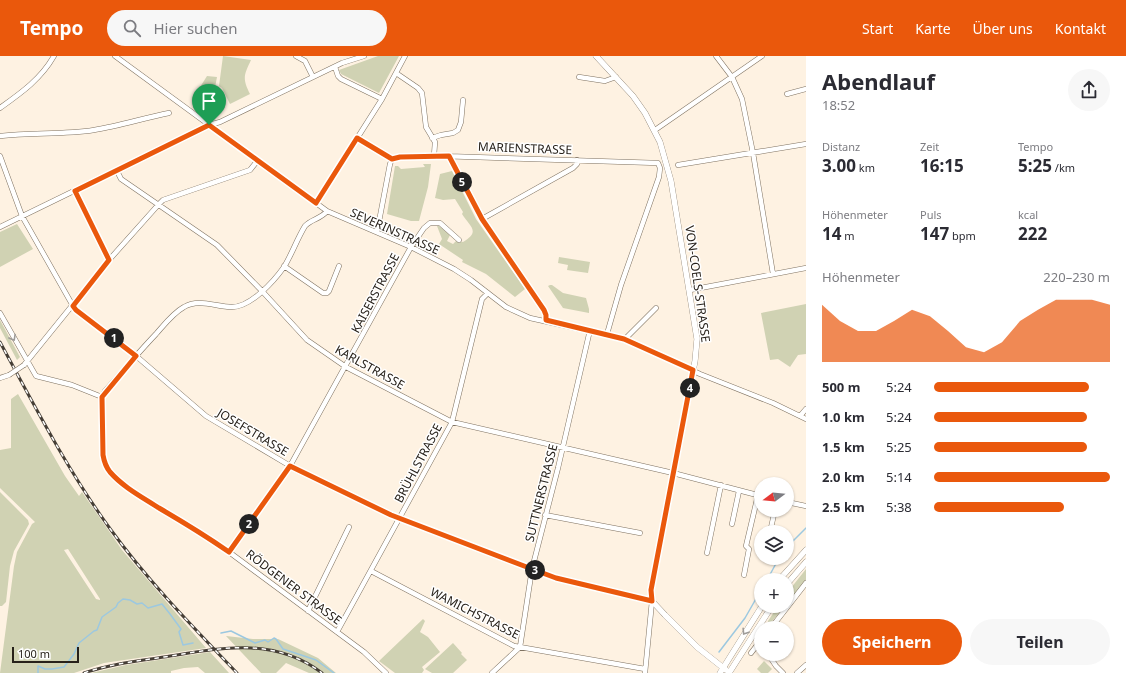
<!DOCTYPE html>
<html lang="de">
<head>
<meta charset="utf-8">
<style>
	body { margin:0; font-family:"Noto Sans",sans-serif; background:#f7f7f7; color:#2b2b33; height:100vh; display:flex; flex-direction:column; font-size:15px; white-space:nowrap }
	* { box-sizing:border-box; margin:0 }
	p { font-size:13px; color:#7c7c81 }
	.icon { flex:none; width:22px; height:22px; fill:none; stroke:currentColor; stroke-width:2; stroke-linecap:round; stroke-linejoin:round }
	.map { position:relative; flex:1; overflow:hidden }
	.sheet { display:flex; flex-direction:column; background:#fff; width:320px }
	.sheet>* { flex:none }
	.needle { width:26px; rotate:254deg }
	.buttons { position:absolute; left:754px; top:421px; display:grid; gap:8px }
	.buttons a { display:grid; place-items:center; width:40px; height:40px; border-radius:50%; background:#fff; box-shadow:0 1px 3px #0004; font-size:20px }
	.scale { position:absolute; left:12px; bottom:10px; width:67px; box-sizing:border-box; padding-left:4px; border:2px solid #27211a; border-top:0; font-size:11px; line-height:14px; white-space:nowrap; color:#27211a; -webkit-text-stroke:3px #fff; paint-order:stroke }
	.pin { position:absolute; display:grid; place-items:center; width:34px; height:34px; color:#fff; margin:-41px -17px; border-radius:50% 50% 50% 0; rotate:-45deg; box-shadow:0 0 4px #0007 }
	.pin .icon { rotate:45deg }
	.km { position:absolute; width:20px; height:20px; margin:-10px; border-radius:50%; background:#222; color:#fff; font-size:11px; line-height:20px; text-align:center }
	.round { display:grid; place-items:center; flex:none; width:42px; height:42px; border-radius:21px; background:#f7f7f7 }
	.headline { display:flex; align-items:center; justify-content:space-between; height:68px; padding:0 16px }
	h1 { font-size:22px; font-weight:700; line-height:30px }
	.figures { display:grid; grid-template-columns:repeat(3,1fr); gap:6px; height:68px; padding:4px 16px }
	.figures div { display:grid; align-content:center }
	.figures b { font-size:17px; font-weight:700 }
	.figures small { font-size:11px; font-weight:400 }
	.figures p { font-size:11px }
	.chart { height:112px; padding:8px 16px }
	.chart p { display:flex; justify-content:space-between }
	.chart svg { width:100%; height:72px; margin-top:4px; fill:#ea580c; opacity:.7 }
	.primary-button { display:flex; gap:8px; margin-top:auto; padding:8px 16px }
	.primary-button a { flex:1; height:46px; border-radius:24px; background:#ea580c; color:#fff; font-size:16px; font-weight:700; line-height:46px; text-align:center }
	.primary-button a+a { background:#f7f7f7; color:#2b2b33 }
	ul { padding:0 16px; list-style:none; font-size:13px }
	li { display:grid; grid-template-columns:64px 48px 1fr; align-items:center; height:30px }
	li i { height:10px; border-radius:5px; background:#ea580c }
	header { display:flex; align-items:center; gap:24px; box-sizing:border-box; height:56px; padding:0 20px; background:#ea580c; color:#fff }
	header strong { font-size:19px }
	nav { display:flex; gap:22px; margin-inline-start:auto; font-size:14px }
	.search { width:280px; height:36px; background:#f7f7f7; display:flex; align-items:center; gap:10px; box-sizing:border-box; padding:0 14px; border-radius:22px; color:#7c7c81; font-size:15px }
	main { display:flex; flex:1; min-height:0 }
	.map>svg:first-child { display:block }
	.green { fill:#d0d2b3; fill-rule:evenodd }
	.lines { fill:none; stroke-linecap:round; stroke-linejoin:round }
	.stream { stroke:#9cc8e0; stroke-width:1.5 }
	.minor-casing { stroke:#7f7261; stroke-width:5.5 }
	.major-casing { stroke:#7f7261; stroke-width:6 }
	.minor { stroke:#fff; stroke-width:4.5 }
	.major { stroke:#fff; stroke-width:5.5 }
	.rail-casing { stroke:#453e36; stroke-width:3 }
	.rail { stroke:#fff; stroke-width:1.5; stroke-dasharray:4.5; stroke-linecap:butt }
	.minor-bridge-casing { stroke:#7f7261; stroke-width:5.5; stroke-linecap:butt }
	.minor-bridge { stroke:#fff; stroke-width:4.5 }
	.oneway { stroke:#9e9b98 }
	.route-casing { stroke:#fff; stroke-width:8 }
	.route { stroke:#ea580c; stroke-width:5 }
	.labels { text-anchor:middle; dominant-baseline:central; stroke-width:3; stroke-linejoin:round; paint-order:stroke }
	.street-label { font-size:12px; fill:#27211a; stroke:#fff }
</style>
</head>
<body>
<header>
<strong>Tempo</strong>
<div class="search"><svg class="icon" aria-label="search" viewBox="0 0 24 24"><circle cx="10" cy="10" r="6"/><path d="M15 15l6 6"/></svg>Hier suchen</div>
<nav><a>Start</a><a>Karte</a><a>Über uns</a><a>Kontakt</a></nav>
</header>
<main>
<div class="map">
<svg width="806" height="617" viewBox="0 0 806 617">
	<rect width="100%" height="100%" fill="#fef2e2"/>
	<path class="green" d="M223 0 251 4C244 19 242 22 250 38L230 48 222 32 219 30Z
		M378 0H399L379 37 341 18 339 14Z
		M207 20 217 21 212 47 197 36Z
		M423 108H431L428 131 419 165H411L387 158 395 110H398L401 113 425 111Z
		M452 115 476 163 525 233 515 241 486 218 462 206 463 204 439 188 442 183 437 170H439L450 179 447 185 453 188 456 185 463 186C481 175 470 171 462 158L463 156 455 143 443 144 435 142 440 118Z
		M17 168 33 193 0 211V176Z
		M559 201 590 206 588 217 567 214 568 209 558 207Z
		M550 229H552L563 237 586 242 589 253V257L563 252 548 230Z
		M806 248V298L798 299 790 311 778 303 770 304 761 257Z
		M0 264 20 301 17 304 0 272Z
		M18 338 65 420 79 440 82 436 122 494 206 592 104 607 74 617H0L14 510 17 496 32 468 35 466 0 432V394L11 392V343ZM68 493 100 543V544L96 543 64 494Z
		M0 436 28 464 29 468 14 495 10 510 6 546 2 550H0Z
		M806 513V524L787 548V537Z
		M778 550H785L769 569 768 565Z
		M423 563 425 565 420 576 428 581 440 596 422 611 424 614 422 617H395L379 605Z
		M226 580 253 583H278L318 602 336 617H309L286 607 276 617H261Z
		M453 587 462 597 461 598 467 604 453 617H432L425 613Z
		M210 596 229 617H205L198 611 184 612 171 615V617H91L126 609Z
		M764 605 772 613 768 617H761L757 613Z"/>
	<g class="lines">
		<path class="stream" d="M787 491 806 472
			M767 524 779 502
			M221 577 231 575 255 587 265 584 268 586 274 582 276 583 283 593 316 604 334 617
			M719 596 745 562 761 534
			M38 617V610L45 613H52L64 611 74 598 79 587 94 575 97 574 102 561 116 551 118 547 123 543 130 544 137 548 142 547 148 552 162 548 170 558 181 573 179 576 183 589 193 587"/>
		<defs>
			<path id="minor" d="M115 0 327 155 411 191 454 213 471 224 506 251 530 262 625 283 700 318 773 347 806 363
				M296 0 305 5 313 21
				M716 0 732 21 742 43 753 97 773 218
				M335 11 338 20 341 23 382 43
				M396 17 418 32 422 37 426 71 435 86 434 100
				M579 21 605 25 616 21
				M787 38 806 33
				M0 52C21 37 41 23 54 0
				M655 74 762 0
				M0 80C31 76 63 79 94 74 119 70 144 62 169 57
				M357 82 392 103
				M432 82 441 79 453 77 458 74 461 66 463 44
				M0 100 22 160 73 250 80 257 121 287 206 360 297 414 391 459 532 513 557 522 652 545 645 617
				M449 100 482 163 544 254 546 259V264
				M392 103 400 101 442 100 658 107 660 112 659 121 621 229 607 278
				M678 109 806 88
				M117 115 121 123 217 189 262 235 307 284 346 311 452 366 673 417 761 440
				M75 135 109 204
				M316 147 382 43 405 0
				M327 155C321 163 311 163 305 170 297 183 292 198 284 211 274 225 251 251 232 251 216 251 199 242 184 251 173 257 164 269 156 278 138 297 122 316 105 335L102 341 103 399C104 405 106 411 110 416 123 432 144 442 162 453 185 467 207 480 229 496L364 596 386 617
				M482 163 573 112 577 108V104
				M0 171 209 69 220 66 342 7 364 0
				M377 176 390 108 392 103
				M284 210 323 237H327L329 235 339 210
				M690 234 806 212
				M0 257 36 320 72 329 102 341
				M625 283 656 252
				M24 309 109 204 159 148 163 144 250 114 258 104
				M0 322 9 319
				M800 360 806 353
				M787 446 806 450
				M545 459 640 477
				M732 468 739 435
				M770 476 775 454
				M229 496 290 410 411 191 424 172 430 167H440L459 184
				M707 497 721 429
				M371 515 514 590 645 613
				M744 519 749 493 746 490 758 439
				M308 555 349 471
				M771 572 806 527
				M337 576 452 366 482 243 488 237
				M751 597 761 584
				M768 598 776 610 783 617
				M492 617 520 591 532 513 558 412 590 274
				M797 617 806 609"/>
			<path id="major" d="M596 0 633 40 645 57 660 86 671 125 697 283 695 305 651 534 652 545 665 559 697 591 726 614
				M779 524 806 494
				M787 528 806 506
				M720 617 762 550
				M729 617 772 550"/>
		</defs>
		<use href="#minor" class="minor-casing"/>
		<use href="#major" class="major-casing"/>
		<use href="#minor" class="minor"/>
		<use href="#major" class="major"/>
		<defs>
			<path id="rail" d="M0 286C34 349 68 415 111 474 148 525 193 571 237 617
				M84 617C110 608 137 605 164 601 220 592 273 580 322 617"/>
		</defs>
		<use href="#rail" class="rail-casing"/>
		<use href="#rail" class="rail"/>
		<defs>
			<path id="minor-bridge" d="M9 319 24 309"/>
		</defs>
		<use href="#minor-bridge" class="minor-bridge-casing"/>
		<use href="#minor-bridge" class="minor-bridge"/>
	</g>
	<defs><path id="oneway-chevron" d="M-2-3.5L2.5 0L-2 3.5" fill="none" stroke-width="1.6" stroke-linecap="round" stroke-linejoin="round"/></defs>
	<g class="oneway">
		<use href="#oneway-chevron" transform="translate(13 282) rotate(61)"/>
		<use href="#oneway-chevron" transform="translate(745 576) rotate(123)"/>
	</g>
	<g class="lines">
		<defs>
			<path id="route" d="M209 69 316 147 357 82 392 103 400 101 449 100 482 163 544 254 546 259V264L624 283 693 314 651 534 652 545 556 522 532 513 391 459 290 410 229 496C206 480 183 466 159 452 142 441 123 431 110 416 106 411 104 405 103 399L102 341 136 300 76 254 73 250 109 204 75 135Z"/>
		</defs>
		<use href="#route" class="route-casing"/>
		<use href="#route" class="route"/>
	</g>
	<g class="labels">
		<g class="street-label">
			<text transform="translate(525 92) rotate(2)">MARIENSTRASSE</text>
			<text transform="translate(395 175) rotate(24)">SEVERINSTRASSE</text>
			<text transform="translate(698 228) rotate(82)">VON-COELS-STRASSE</text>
			<text transform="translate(375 237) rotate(-62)">KAISERSTRASSE</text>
			<text transform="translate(370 311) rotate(29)">KARLSTRASSE</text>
			<text transform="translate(253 376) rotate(31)">JOSEFSTRASSE</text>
			<text transform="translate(418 407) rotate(-62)">BRÜHLSTRASSE</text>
			<text transform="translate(541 437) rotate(-76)">SUTTNERSTRASSE</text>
			<text transform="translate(294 531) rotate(37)">RÖDGENER STRASSE</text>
			<text transform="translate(475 557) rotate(27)">WAMICHSTRASSE</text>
		</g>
	</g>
</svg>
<div class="buttons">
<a><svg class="needle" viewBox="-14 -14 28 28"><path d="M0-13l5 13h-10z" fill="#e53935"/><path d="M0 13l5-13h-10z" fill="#7c7c81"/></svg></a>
<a><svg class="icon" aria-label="layers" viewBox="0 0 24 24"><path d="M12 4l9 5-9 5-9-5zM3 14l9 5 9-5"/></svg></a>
<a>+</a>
<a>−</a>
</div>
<div class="scale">100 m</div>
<div class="pin" style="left:209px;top:69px;background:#1e9e55"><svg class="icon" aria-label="arrive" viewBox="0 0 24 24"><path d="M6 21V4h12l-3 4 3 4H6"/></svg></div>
<b class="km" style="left:114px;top:282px">1</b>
<b class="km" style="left:249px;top:468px">2</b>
<b class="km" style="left:535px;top:514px">3</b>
<b class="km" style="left:690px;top:332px">4</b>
<b class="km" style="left:462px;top:126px">5</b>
</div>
<section class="sheet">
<div class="headline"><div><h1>Abendlauf</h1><p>18:52</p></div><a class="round"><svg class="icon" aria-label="share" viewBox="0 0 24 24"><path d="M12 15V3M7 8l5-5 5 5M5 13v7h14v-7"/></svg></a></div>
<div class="figures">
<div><p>Distanz</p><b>3.00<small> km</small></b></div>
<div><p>Zeit</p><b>16:15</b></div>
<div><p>Tempo</p><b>5:25<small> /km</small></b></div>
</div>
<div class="figures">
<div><p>Höhenmeter</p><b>14<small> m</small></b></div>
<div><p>Puls</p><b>147<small> bpm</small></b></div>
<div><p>kcal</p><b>222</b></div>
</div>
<div class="chart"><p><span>Höhenmeter</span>220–230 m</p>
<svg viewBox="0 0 160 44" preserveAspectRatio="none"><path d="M0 44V9L10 19L20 25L30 25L40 19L50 12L60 16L70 25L80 35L90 38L100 32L110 19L120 12L130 6L140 6L150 6L160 9V44z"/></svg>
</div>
<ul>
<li><b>500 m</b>5:24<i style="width:88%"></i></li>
<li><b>1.0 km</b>5:24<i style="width:87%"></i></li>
<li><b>1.5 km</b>5:25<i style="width:87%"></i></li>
<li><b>2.0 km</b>5:14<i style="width:100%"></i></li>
<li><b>2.5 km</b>5:38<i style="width:74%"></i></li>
</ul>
<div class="primary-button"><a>Speichern</a><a>Teilen</a></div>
</section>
</main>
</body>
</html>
